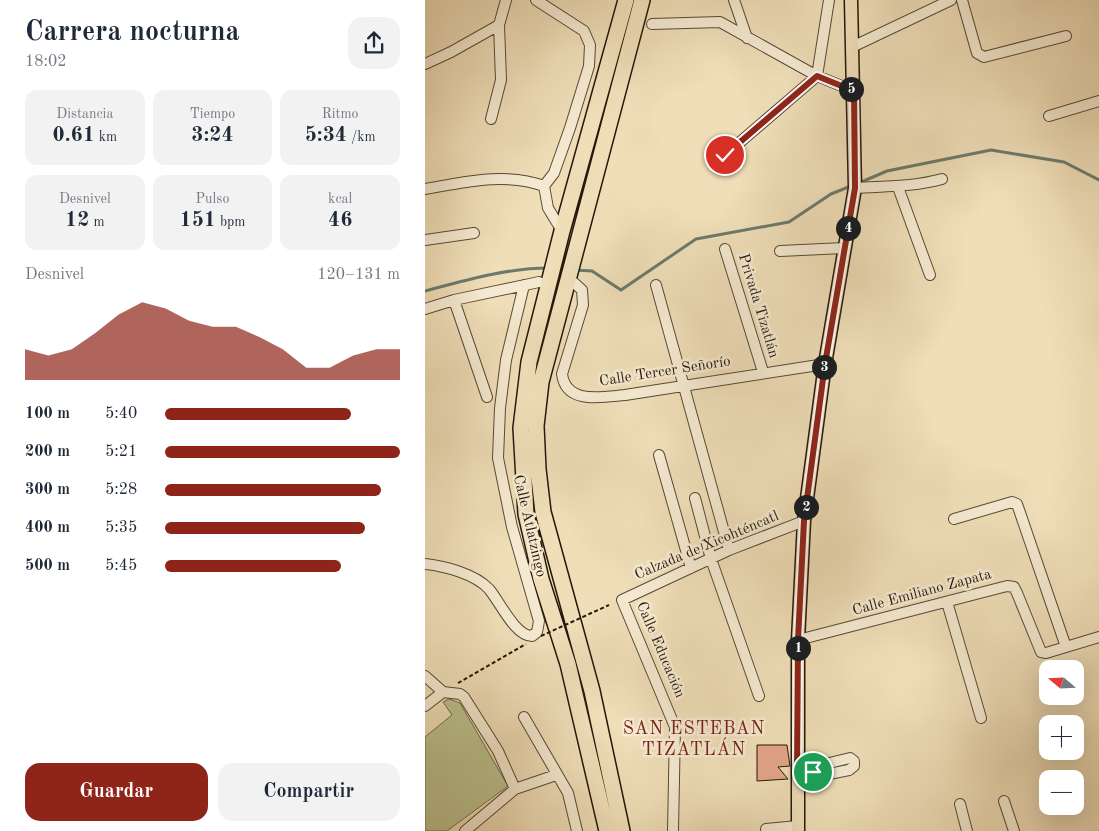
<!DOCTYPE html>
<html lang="es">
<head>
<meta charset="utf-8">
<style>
	body { margin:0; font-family:"Old Standard TT",serif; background:#f2f2f3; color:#1f2937; height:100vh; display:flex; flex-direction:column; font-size:19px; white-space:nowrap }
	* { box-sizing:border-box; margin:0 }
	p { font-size:16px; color:#747a83 }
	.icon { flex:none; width:28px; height:28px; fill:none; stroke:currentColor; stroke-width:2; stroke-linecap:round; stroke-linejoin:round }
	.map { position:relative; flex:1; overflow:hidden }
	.sheet { display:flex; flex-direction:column; background:#fff; width:425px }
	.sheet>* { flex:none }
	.needle { width:32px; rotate:289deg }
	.buttons { position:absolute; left:614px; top:660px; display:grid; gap:10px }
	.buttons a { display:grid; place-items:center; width:45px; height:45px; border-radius:10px; background:#fff; box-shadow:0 5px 20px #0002; font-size:25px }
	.pin { position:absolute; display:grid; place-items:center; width:42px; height:42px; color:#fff; margin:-21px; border:2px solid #fff; border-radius:50%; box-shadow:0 1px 5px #0007 }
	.km { position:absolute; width:25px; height:25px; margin:-12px; border-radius:50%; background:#222; color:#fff; font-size:14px; line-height:25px; text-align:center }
	.round { display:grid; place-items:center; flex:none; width:52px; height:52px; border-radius:15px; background:#f2f2f3 }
	.summary { display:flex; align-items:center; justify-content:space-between; height:85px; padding:0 25px }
	h1 { font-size:28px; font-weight:700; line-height:38px }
	.stats { display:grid; grid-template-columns:repeat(3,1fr); gap:8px; height:85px; padding:5px 25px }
	.stats div { display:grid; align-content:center; border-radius:12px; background:#f2f2f3; text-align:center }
	.stats b { font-size:21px; font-weight:700 }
	.stats small { font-size:14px; font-weight:400 }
	.stats p { font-size:14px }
	.chart { height:140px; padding:10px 25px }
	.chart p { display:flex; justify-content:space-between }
	.chart svg { width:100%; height:90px; margin-top:5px; fill:#8f2418; opacity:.7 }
	.primary-button { display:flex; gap:10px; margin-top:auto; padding:10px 25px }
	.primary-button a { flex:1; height:58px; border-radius:15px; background:#8f2418; color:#fff; font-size:20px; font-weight:700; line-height:58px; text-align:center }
	.primary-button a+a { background:#f2f2f3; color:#1f2937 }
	ul { padding:0 25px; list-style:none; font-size:16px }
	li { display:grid; grid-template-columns:80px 60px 1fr; align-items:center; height:38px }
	li i { height:12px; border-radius:6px; background:#8f2418 }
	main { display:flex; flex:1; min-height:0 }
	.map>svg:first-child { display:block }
	.green { fill:#bbc18e; stroke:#706c4c }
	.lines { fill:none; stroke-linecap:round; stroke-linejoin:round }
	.stream { stroke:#6b7a6d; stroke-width:3 }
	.building { fill:#e5a589; stroke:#25170b }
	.minor-casing { stroke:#584936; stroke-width:12 }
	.major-casing { stroke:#25170b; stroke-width:15 }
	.highway-casing { stroke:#25170b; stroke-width:18 }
	.path { stroke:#25170b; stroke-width:2; stroke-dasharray:4 2.5; stroke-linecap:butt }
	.minor { stroke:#f5ead1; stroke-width:10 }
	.major { stroke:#efdeb8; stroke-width:12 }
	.highway { stroke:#efdeb8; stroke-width:15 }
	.path-bridge { stroke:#25170b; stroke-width:2; stroke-dasharray:4 2.5; stroke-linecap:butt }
	.route-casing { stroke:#fff; stroke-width:10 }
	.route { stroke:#8f2418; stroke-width:6 }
	.labels { text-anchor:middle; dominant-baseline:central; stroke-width:5; stroke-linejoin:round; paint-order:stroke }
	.street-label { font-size:15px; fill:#25170b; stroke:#f5ead1 }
	.quarter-label { font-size:18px; letter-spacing:1px; fill:#7a1f14; stroke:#f5ead1 }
</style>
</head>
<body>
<main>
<section class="sheet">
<div class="summary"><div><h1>Carrera nocturna</h1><p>18:02</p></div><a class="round"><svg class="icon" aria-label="share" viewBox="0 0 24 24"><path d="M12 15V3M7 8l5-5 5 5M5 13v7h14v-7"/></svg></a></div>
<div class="stats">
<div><p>Distancia</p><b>0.61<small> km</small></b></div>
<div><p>Tiempo</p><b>3:24</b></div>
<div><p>Ritmo</p><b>5:34<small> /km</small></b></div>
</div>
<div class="stats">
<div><p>Desnivel</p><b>12<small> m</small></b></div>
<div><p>Pulso</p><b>151<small> bpm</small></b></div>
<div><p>kcal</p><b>46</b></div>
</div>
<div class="chart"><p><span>Desnivel</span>120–131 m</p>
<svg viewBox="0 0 160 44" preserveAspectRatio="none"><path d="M0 44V29L10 32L20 29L30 21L40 12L50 6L60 9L70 15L80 18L90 18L100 23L110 29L120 38L130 38L140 32L150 29L160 29V44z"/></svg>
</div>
<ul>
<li><b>100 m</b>5:40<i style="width:79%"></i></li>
<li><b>200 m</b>5:21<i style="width:100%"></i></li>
<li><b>300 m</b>5:28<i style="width:92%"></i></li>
<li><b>400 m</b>5:35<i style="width:85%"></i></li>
<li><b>500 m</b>5:45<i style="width:75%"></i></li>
</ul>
<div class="primary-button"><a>Guardar</a><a>Compartir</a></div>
</section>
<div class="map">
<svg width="674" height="831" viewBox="0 0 674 831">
	<rect width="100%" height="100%" fill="#efdeb8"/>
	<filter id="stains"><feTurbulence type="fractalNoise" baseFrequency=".004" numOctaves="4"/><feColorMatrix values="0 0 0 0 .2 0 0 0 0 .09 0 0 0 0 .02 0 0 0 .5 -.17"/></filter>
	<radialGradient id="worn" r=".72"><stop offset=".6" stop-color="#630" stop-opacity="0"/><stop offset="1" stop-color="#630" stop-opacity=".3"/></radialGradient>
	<path class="green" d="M24 699 35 703 83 786 22 831H0V737L27 715 18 702Z"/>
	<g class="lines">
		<path class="stream" d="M434 183 462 171 566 150 639 162 674 180
			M150 270 167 271 196 290 271 239 364 222 406 194 426 186
			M0 291C41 280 82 268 124 268"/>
	</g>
	<path class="building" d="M332 745H362L365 766 353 767 363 779 332 781Z"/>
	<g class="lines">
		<defs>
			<path id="minor" d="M111 0 159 31 165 45 164 66 145 128 129 173 119 186
				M309 0 322 38
				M537 0 552 53 559 57 641 36
				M227 24 295 22 392 76 429 91
				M427 47 526 0
				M0 64 26 52 74 25
				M624 116 674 101
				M66 119 76 80 74 25 81 0
				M300 155 392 76 404 0
				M119 186 123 208 137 231
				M473 187 505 275
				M430 188C460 186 488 187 517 179
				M0 189C40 182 80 172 119 186
				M0 240 49 233
				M300 249 338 372
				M355 251 419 248
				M148 282 157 290 158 305 137 374C141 405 177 397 200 395L400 364
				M231 285 304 550
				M29 300 62 397
				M0 309 29 300 114 282
				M234 455 266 568
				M270 498 286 559 334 696
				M529 519 587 502 592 504 641 647
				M0 564C20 566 50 574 64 589 75 602 90 636 107 636L112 632 114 621 87 527 73 458 75 408 81 360 99 285
				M522 602 556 718
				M373 640 582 586 589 587 592 593 616 652 621 653 674 637
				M0 676 18 692
				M18 692 35 694 39 697 73 751 90 789
				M0 706 18 692
				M99 717 143 793 152 831
				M372 773 388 772 394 776 424 770 429 766V761L425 758 392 766 388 772
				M579 801 589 831
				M535 804 542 831
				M341 829 373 826
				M40 831 90 789 131 775
				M248 831 250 727 197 600 304 550 379 521"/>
			<path id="major" d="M373 831V640L379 521 400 364 430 188 426 0"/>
			<path id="highway" d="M182 831 143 664 116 579 101 514 96 428 104 362 137 231 201 0
				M197 831 167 691 118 512 113 469 111 426 116 382 217 0"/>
		</defs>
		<use href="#minor" class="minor-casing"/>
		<use href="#major" class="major-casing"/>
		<use href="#highway" class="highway-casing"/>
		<path class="path" d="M33 683 101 644"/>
		<use href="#minor" class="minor"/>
		<use href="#major" class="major"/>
		<use href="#highway" class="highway"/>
		<path class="path-bridge" d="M116 636 184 605"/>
	</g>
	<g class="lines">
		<defs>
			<path id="route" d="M300 155 392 76 429 91 430 188 400 364 379 521 373 640 372 773 388 772"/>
		</defs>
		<use href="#route" class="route-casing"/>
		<use href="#route" class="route"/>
	</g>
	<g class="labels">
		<g class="street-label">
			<text transform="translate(333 306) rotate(73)">Privada Tizatlán</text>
			<text transform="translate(240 372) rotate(-9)">Calle Tercer Señorío</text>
			<text transform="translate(104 526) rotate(77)">Calle Atlatzingo</text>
			<text transform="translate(282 546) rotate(-23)">Calzada de Xicohténcatl</text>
			<text transform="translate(497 593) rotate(-15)">Calle Emiliano Zapata</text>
			<text transform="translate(235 650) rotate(67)">Calle Educación</text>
		</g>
		<g class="quarter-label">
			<text x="269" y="729">SAN ESTEBAN<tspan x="269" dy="21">TIZATLÁN</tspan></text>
		</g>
	</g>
	<rect width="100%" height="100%" filter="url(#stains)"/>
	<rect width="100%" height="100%" fill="url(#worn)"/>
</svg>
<div class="buttons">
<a><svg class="needle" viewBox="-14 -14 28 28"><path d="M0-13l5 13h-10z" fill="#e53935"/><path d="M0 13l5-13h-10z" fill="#747a83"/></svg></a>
<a>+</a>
<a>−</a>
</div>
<div class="pin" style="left:388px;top:772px;background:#1e9e55"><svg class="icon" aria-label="arrive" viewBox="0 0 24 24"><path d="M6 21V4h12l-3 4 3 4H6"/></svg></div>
<div class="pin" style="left:300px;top:155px;background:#d93025"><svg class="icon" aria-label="check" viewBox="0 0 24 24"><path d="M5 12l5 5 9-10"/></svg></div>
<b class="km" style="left:373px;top:648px">1</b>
<b class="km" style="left:381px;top:507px">2</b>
<b class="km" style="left:399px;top:367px">3</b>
<b class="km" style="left:423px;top:228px">4</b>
<b class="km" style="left:426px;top:89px">5</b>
</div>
</main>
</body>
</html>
